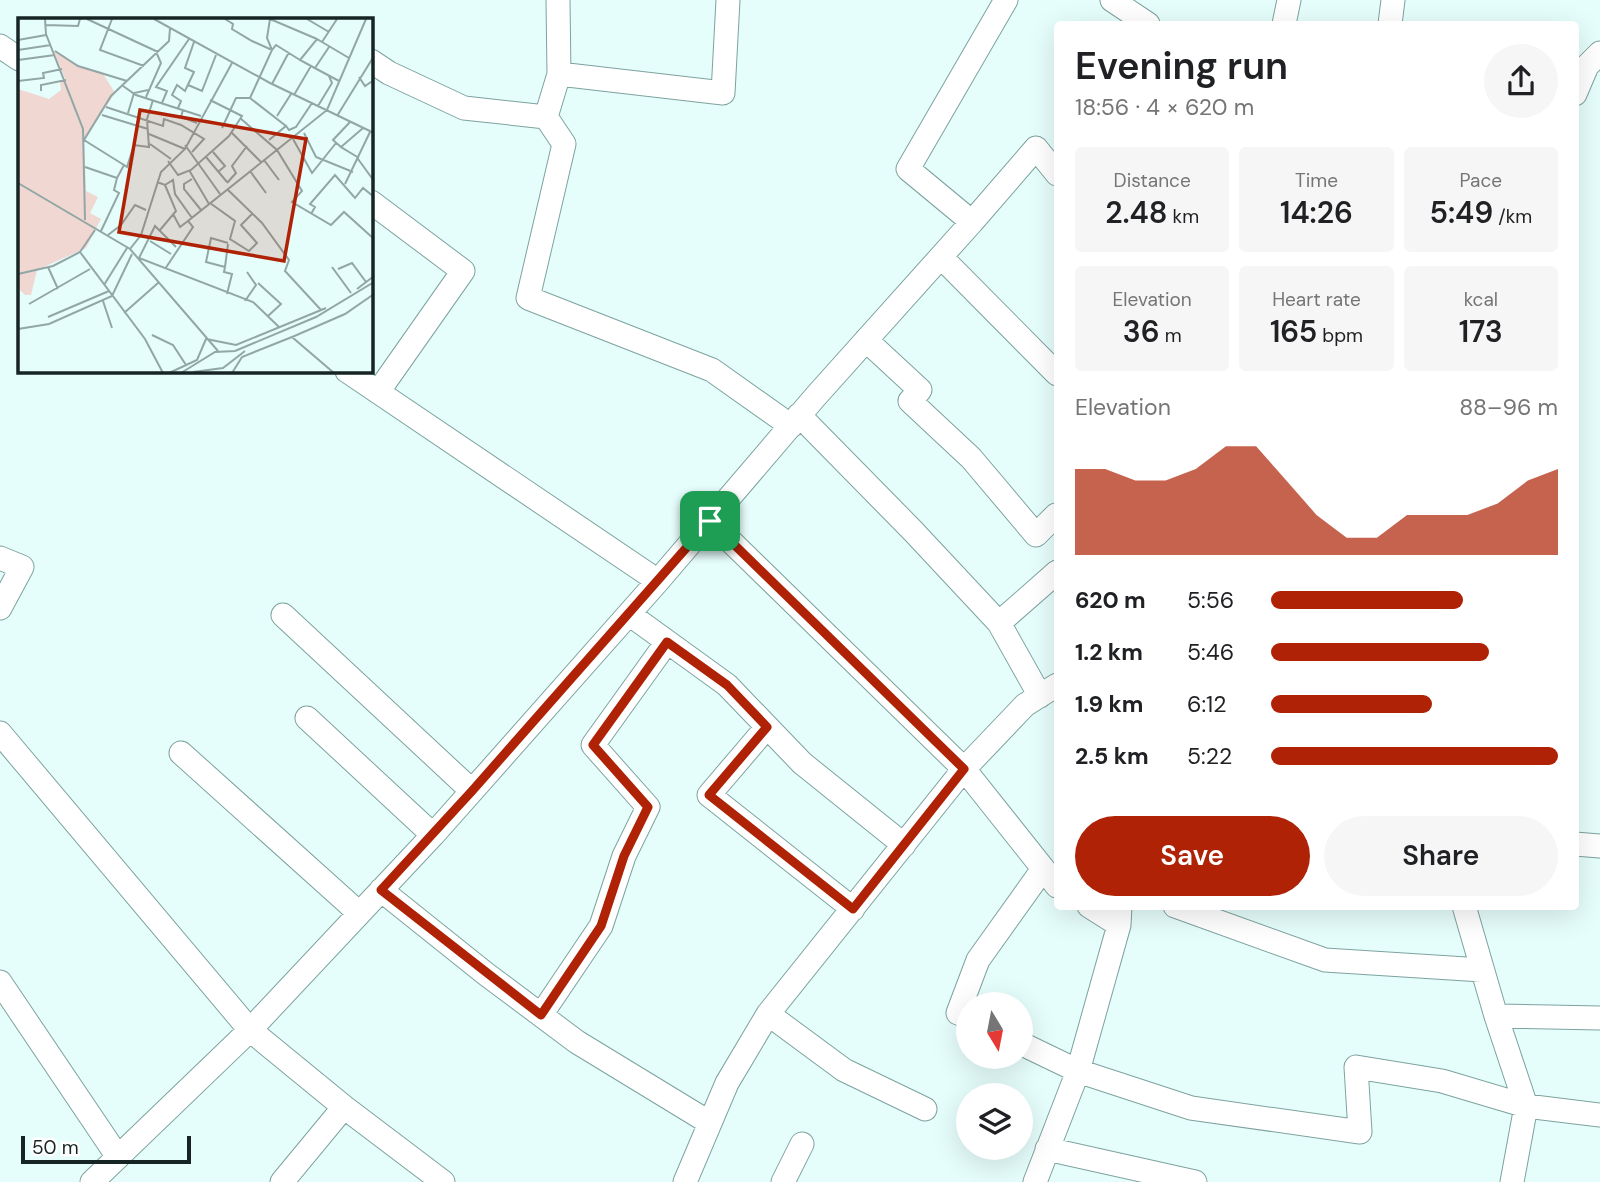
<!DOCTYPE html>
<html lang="en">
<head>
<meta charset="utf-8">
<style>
	body { margin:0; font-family:"DM Sans",sans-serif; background:#f6f6f6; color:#202124; height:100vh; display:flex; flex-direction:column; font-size:26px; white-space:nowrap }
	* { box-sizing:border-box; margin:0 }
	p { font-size:23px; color:#757577 }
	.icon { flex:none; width:38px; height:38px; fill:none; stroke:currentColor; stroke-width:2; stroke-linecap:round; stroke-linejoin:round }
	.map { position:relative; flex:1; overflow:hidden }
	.panel { position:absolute; left:1054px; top:21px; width:525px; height:889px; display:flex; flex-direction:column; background:#fff; border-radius:7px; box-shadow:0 7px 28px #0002 }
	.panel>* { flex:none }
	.needle { width:46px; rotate:170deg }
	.buttons { position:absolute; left:956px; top:992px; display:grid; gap:14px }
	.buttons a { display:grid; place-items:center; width:77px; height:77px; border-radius:50%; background:#fff; box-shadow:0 7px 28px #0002; font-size:35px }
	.scale { position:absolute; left:21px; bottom:18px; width:170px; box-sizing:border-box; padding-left:7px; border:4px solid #162524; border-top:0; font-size:19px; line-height:24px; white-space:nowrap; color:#162524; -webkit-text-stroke:5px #fff; paint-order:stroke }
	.pin { position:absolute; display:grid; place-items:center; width:60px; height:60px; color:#fff; margin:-30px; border-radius:14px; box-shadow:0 4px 10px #0006 }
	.round { display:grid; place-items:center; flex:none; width:74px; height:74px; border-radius:37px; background:#f6f6f6 }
	.head { display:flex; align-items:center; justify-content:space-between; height:119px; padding:0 21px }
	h1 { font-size:38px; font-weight:600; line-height:52px }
	.figures { display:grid; grid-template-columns:repeat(3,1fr); gap:10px; height:119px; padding:7px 21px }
	.figures div { display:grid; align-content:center; border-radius:7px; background:#f6f6f6; text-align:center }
	.figures b { font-size:30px; font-weight:600 }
	.figures small { font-size:19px; font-weight:400 }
	.figures p { font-size:19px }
	.chart { height:196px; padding:14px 21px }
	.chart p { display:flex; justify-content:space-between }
	.chart svg { width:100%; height:126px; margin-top:7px; fill:#af2205; opacity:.7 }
	.cta { display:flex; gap:14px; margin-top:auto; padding:14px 21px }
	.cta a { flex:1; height:80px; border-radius:42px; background:#af2205; color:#fff; font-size:28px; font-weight:600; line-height:80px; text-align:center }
	.cta a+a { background:#f6f6f6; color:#202124 }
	ul { padding:0 21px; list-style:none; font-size:23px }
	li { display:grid; grid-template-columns:112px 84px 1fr; align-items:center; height:52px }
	li i { height:18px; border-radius:9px; background:#af2205 }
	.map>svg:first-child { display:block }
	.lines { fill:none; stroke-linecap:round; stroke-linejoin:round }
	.minor-casing { stroke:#7da39f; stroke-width:25 }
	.minor { stroke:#fff; stroke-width:23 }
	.route-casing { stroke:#fff; stroke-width:14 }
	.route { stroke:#af2205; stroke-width:9 }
	.inset-road { fill:none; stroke:#92a7a5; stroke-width:2 }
	.view { fill:#af2205; fill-opacity:0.15; stroke:#af2205; stroke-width:3.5 }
	.inset-edge { fill:none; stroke:#162524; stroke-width:3.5 }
</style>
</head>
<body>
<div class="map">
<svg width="1600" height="1182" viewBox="0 0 1600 1182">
	<rect width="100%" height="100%" fill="#e5fdfb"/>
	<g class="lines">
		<defs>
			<path id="minor" d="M1112 0 1148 24
				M1284 24 1289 0
				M1390 24 1393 0
				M0 46 19 59
				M371 61 389 73 464 108 546 117 564 144 528 298 712 370 791 426
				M559 74 723 93 728 0
				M1575 94 1587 66 1600 53
				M546 117 559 74 558 0
				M371 202 463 271 378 392
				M972 222 1036 148 1057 174
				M941 257 1057 374
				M866 340 920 390 910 401 971 458 1036 535 1056 515 1057 518
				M347 371 658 581
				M799 415 913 531 999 623 1040 696
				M710 521 964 769 1057 886
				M0 558 22 567 0 608
				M629 614 727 685 802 763 904 845
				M283 615 472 791
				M999 623 1057 572
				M307 718 433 835
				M767 727 709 795 853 909
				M0 733 250 1030 344 1107 443 1182
				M181 753 359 913
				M1575 844 1600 846
				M381 890 486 974 577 1042 710 1123
				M1089 906 1119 925
				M1175 906 1325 960 1482 970
				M1464 906 1496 1016 1526 1106 1512 1182
				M0 982 118 1157
				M768 1014 844 1070 925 1109
				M541 1015 601 926 624 856 648 807 593 745 667 642
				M1496 1016 1600 1018
				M968 1017 958 1013 978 960 1043 869
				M1020 1043 1078 1071 1191 1108 1360 1132 1356 1067 1442 1081 1526 1106 1600 1115
				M1047 1149 1195 1182
				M92 1182 250 1030 433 835 658 581 816 396 972 222 908 169 1006 0
				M282 1182 344 1107
				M685 1182 727 1083 768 1014 964 769 1025 705 1057 685
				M783 1182 802 1144
				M1035 1182 1078 1071 1119 925 1120 906"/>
		</defs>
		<use href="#minor" class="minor-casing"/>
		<use href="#minor" class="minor"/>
	</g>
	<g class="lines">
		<defs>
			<path id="route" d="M710 521 964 769 853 909 709 795 767 727 727 685 667 642 593 745 648 807 624 856 601 926 541 1015 381 890 472 791Z"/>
		</defs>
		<use href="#route" class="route-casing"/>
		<use href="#route" class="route"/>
	</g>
	<g transform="translate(18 18)">
		<rect width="355" height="355" fill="#e5fdfb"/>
		<path d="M35 32 60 48 84 54 97 75 66 122 68 173 80 179 72 195 83 201 68 230 19 252 13 277H7L0 270V71L31 81 43 72 42 64 48 63Z" fill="#f0d7d2"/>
		<path class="inset-road" d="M27 1 28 16 65 111 67 202M69 1 140 34M94 1 82 32 126 48M136 1 252 65 356 115M207 1 215 6 214 11 234 23 254 32 258 27 282 42M252 1 249 20 254 32 232 80 268 108M252 1 299 21M289 1 311 14M28 7 60 8 62 1M0 22 28 17M304 24 331 40M0 32 33 27M37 33 60 48 109 63M0 42 37 37M293 48 321 63M297 50 311 29M341 59 347 68 356 62M0 63 26 60 25 55 44 51M254 66 271 34M170 67 184 73 198 37M105 68 118 77 183 98M23 73V67L48 62M276 77 293 48 282 42 299 21 304 24 319 1M128 79 143 45 139 36M144 85 149 73 138 69 171 21M300 88 314 65 311 58M88 89 145 108 146 101 163 107 186 121 174 134M160 90 163 83 154 77 159 67 167 73 176 54 167 50 176 24M165 92 163 99 179 105M110 95 116 75 130 72M84 97 130 111M259 98 273 76M319 98 356 38M222 100 259 132 284 173 274 184 313 207 326 194 356 221M204 110 218 80H232M213 114 243 144M286 115 298 139 335 154M131 116 167 131M275 121 294 155 318 125M251 122 268 108 271 112 278 109 294 85M132 126 153 141M167 127 202 176M323 129 315 122 332 104M195 134 207 148 200 154M188 139 209 164M341 140 323 129 345 110M340 141 356 163M246 142 261 162M150 143 160 157 173 152 211 118 224 98 192 82M106 147 66 122 93 78 151 23 152 10M67 149 99 160M171 152 191 186M232 153 248 175M174 161 166 166V171L183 192M139 164 147 167 155 162 157 176 174 200M0 165 112 231 200 333M209 165 218 155 214 148 229 128M327 166 352 114M209 171 244 205 271 242 267 253 303 292M192 185 217 203 212 221 231 233 239 225 223 207 234 196M155 196 162 209 170 203M293 196 297 189 292 186 317 157 337 180 345 170 356 179M142 212 158 193 147 167M83 213 101 175 96 172 99 160 106 147 109 149 116 127 131 129 129 101 135 82M90 217 103 207 117 187 128 192M132 223 153 236M158 229 137 208 121 240 235 284 261 309M112 231 123 217 143 154 167 131 214 45M62 234 127 321 145 355M30 249 40 271M207 249 210 226M314 249 333 275M147 251 175 209 170 203 309 92 348 1M320 251 334 245 348 264M0 256 35 248 62 234 77 212M240 265 263 286 250 298M86 267 109 230M339 271 356 258M209 276 214 256 206 254 207 249 188 244 193 220 210 225M85 283 94 310M227 283 238 267 229 254M11 286 72 251M106 295 140 265M30 299 91 273M0 311 31 306 94 278 114 236M134 317 155 327 168 347M175 354 205 350 227 333M151 355 179 342 188 321 218 327 308 290M163 355 197 334 217 333 298 299 356 264M214 355 224 339 274 319M316 355 274 319 327 296 356 276"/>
		<path class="view" d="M122 92 288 121 266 243 101 214Z"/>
		<rect width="355" height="355" class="inset-edge"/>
	</g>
</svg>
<div class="buttons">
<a><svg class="needle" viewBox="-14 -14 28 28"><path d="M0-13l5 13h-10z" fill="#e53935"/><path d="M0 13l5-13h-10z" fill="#757577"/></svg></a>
<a><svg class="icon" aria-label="layers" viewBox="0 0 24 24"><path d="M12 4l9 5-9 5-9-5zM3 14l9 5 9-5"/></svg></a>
</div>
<div class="scale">50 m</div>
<div class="pin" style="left:710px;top:521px;background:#1e9e55"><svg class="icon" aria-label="arrive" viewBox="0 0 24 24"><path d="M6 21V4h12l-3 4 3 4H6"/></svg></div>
<section class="panel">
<div class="head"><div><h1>Evening run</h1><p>18:56 · 4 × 620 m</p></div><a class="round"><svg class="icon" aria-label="share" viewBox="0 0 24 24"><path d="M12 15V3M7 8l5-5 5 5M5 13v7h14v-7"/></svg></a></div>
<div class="figures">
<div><p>Distance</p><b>2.48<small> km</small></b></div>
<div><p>Time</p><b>14:26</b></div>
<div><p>Pace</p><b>5:49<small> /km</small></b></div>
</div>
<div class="figures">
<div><p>Elevation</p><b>36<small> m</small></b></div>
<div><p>Heart rate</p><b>165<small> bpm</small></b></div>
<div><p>kcal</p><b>173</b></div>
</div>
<div class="chart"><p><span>Elevation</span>88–96 m</p>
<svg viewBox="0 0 160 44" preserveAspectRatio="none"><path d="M0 44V14L10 14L20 18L30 18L40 14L50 6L60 6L70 18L80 30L90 38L100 38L110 30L120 30L130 30L140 26L150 18L160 14V44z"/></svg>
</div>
<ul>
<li><b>620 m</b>5:56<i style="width:67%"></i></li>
<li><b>1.2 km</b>5:46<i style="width:76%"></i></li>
<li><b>1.9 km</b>6:12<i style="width:56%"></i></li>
<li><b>2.5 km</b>5:22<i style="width:100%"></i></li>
</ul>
<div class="cta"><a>Save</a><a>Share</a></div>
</section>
</div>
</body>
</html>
